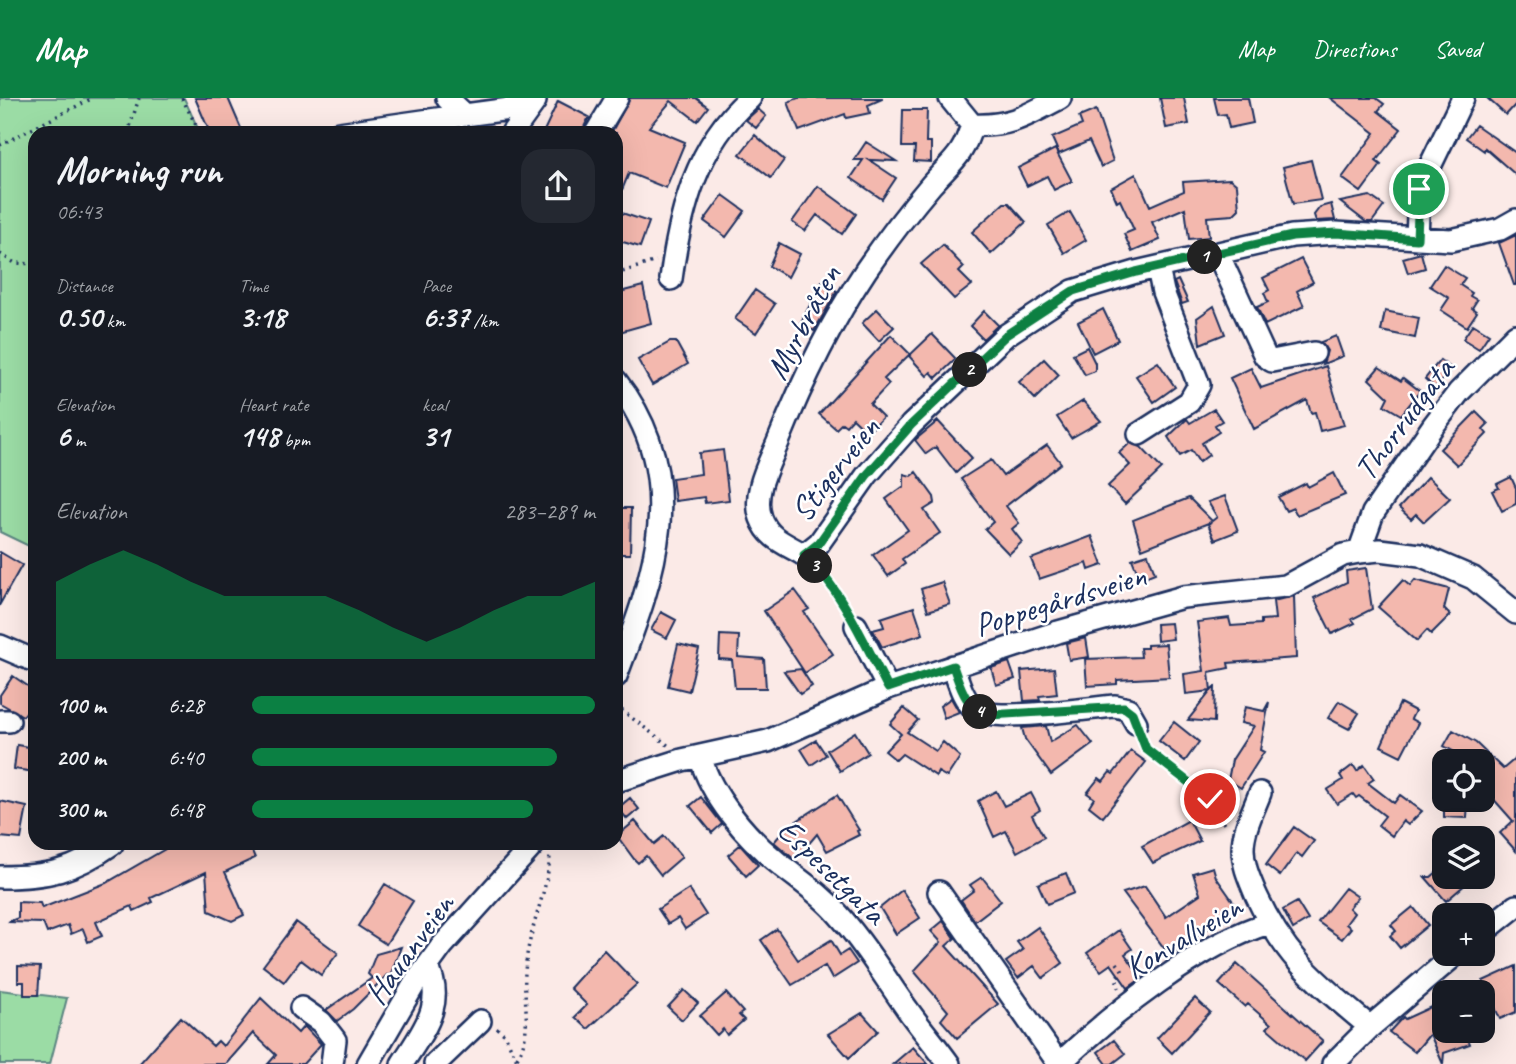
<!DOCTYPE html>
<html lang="en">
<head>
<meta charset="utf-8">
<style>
	body { margin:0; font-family:Caveat,sans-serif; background:#242831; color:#f1f3f6; height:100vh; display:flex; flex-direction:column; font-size:26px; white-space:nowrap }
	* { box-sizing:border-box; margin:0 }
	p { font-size:23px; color:#9ea1a6 }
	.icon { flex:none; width:38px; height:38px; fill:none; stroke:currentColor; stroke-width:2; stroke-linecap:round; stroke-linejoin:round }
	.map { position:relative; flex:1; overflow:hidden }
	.details { position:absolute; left:28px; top:28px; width:595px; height:724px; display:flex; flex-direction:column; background:#171b24; border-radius:21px; box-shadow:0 7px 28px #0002 }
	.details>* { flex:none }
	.tools { position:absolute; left:1432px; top:651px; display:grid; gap:14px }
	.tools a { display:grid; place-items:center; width:63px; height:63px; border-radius:14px; background:#171b24; box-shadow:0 7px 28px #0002; font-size:35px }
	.pin { position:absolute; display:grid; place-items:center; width:60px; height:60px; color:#fff; margin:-30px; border:4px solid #fff; border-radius:50%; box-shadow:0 2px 7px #0007 }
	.km { position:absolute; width:35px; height:35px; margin:-18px; border-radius:50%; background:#222; color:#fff; font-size:19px; line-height:35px; text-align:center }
	.round { display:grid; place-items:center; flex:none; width:74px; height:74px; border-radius:21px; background:#242831 }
	.head { display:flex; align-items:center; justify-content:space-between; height:119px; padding:0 28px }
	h1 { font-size:38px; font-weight:700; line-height:52px }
	.stats { display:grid; grid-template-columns:repeat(3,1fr); gap:10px; height:119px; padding:7px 28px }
	.stats div { display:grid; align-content:center }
	.stats b { font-size:30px; font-weight:700 }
	.stats small { font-size:19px; font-weight:400 }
	.stats p { font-size:19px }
	.chart { height:196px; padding:14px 28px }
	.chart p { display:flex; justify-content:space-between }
	.chart svg { width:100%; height:126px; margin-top:7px; fill:#0b8043; opacity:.7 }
	ul { padding:0 28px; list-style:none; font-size:23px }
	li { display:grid; grid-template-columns:112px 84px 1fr; align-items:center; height:52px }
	li i { height:18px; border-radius:9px; background:#0b8043 }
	header { display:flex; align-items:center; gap:42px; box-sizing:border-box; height:98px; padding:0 35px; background:#0b8043; color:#fff }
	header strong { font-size:33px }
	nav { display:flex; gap:38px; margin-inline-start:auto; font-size:24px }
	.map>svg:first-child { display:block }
	.green { fill:#9bdca5; stroke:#5b8682; stroke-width:2 }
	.building { fill:#f3b8ae; stroke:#1b2f5e; stroke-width:2 }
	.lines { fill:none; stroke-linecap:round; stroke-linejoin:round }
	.minor-casing { stroke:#1b2f5e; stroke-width:26 }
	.path { stroke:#1b2f5e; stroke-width:3.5; stroke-dasharray:2 5; stroke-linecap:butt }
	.minor { stroke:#fff; stroke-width:21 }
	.route-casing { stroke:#fff; stroke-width:14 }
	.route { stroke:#0b8043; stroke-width:9 }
	.labels { text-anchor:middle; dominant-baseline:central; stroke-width:5; stroke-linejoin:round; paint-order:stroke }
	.street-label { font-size:33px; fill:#1b2f5e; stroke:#fff }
</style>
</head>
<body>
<header>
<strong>Map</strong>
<nav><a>Map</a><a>Directions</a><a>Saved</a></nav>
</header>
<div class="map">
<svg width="1516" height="966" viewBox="0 0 1516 966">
	<rect width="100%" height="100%" fill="#fbeae7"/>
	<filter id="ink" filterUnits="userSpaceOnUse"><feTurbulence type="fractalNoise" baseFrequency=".0143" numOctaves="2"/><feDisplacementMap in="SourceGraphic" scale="14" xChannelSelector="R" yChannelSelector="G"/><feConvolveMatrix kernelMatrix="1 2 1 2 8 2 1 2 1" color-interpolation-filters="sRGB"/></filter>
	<g filter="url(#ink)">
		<path class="green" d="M0 0H184L200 35H35V451L0 434Z
			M0 892 67 900 50 966H0Z"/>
		<path class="building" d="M195 0H228L243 35H210Z
			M630 0H696L708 9 697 23 671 3 649 29 685 44 666 90 629 75 617 104 616 35H611Z
			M798 0H882V1L868 7 870 15 846 20 845 16 799 33 788 4Z
			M1160 0H1184L1189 26 1166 30Z
			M1214 0H1248L1253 25 1229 30 1226 16 1218 17Z
			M1330 0H1376L1384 6 1378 13 1401 31 1376 63 1381 67 1361 94 1342 80 1375 35Z
			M1487 0H1516V6L1506 17Z
			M558 3 589 19 581 35H543Z
			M758 11 766 18 756 30 746 22Z
			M903 12H927L926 44H931V64L914 63 915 49H902Z
			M1096 12 1113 63 1101 69 1089 43 1059 56 1052 40 1082 27 1079 19Z
			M1476 27 1516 55V77L1485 50 1484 53 1466 40Z
			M755 37 784 62 771 80 740 56Z
			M866 44 896 63 869 62 896 80 882 101 851 80 863 62H854Z
			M1055 51 1072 83 1054 92 1047 78 1027 88 1018 70Z
			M1311 62 1321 102 1293 106 1283 69Z
			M1136 76 1150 108 1184 93 1183 84 1230 81 1237 87 1239 111 1233 117 1207 119 1209 139 1189 141 1185 110 1152 124 1160 142 1132 154 1124 136 1134 132 1120 102 1117 104 1111 90Z
			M818 88 856 116 842 136 817 117 805 133 792 124Z
			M723 97 745 113 726 139 704 123Z
			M1370 98 1384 108 1372 124H1366L1340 104Z
			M1004 105H1009L1026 124 991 156 972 134Z
			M1331 106 1335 122 1316 123 1314 117 1320 109Z
			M616 113 649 124 640 149 616 142Z
			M1070 114 1086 142 1064 155 1048 127Z
			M1516 137V187H1514L1499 145Z
			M779 145 800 156 788 179 769 168Z
			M943 147 964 169 959 174 972 187 954 201 921 166Z
			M1421 155 1425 170 1408 175 1403 160Z
			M1301 161 1313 184 1297 193 1304 208 1265 227 1257 209 1268 204 1264 195 1269 192 1263 180Z
			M1444 167 1465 180 1460 187 1472 195 1470 198 1477 202 1472 210 1477 214 1467 229 1441 212 1449 200 1430 188Z
			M1178 182 1188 204 1182 206 1174 184Z
			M822 184 837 193 814 233 800 226Z
			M643 188 651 225 616 235V195Z
			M755 192 775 206 756 235 735 221Z
			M1214 208 1225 236 1200 246 1197 220Z
			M877 211 894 229 879 243 862 225Z
			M1103 211 1118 242 1093 255 1078 224Z
			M984 213 998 227 983 241 970 228Z
			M1385 213 1419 220 1415 240 1381 233Z
			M1473 226 1489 236 1479 251 1463 241Z
			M932 236 956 261 936 280 931 274 927 278 909 258Z
			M891 237 910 256 884 281 889 286 870 306 883 319 868 334 853 320 846 328 842 325 836 331 819 316Z
			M1336 238 1343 258 1323 266 1327 253 1321 244Z
			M670 244H676L688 266 652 287 638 262Z
			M1087 249 1095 265V273L1085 277 1073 256Z
			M1044 261 1059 277 1035 301 1019 284Z
			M1440 262 1452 271 1435 290 1425 281Z
			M1158 264 1175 289 1154 304 1136 278Z
			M1326 268 1344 327 1320 333 1315 314 1311 315 1307 302 1254 331 1230 280 1251 270 1261 290Z
			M1379 269 1401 283 1403 280 1420 293 1401 317 1384 307 1388 299 1369 281Z
			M1083 303 1101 323 1071 340 1057 319Z
			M1214 311 1222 323 1215 327 1219 334 1202 345 1209 357 1199 364 1191 352 1180 358 1168 339 1187 321 1190 325Z
			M1476 314 1488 326 1483 331 1487 336 1457 367 1440 351Z
			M938 323 972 360 956 375 936 349 926 356 915 342Z
			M1130 345 1141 349 1162 371 1125 406 1108 388 1130 367 1119 355Z
			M1047 347 1061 365 1006 408 1019 425 1012 431 1022 444 1009 456 985 431 993 424 961 381 991 362 1003 378Z
			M723 352 729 402 705 405 704 399 675 403 672 380 701 376 699 355Z
			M916 374 934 399 935 405 924 412 940 435 902 461 905 466 888 478 873 457 908 432 886 401 904 388V376L911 378Z
			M1334 375 1345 397 1297 417 1293 410 1286 413 1278 399 1306 385 1308 389Z
			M1428 379 1450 400 1424 424 1416 416 1411 421 1399 410Z
			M1511 379 1516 390V406L1502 413 1492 393 1499 390 1497 386Z
			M1225 398 1238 433 1215 442 1208 426 1211 424 1142 451 1133 422 1189 400 1212 423 1217 419 1208 404Z
			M616 410H631L630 456H616Z
			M1092 438 1103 467 1089 472 1087 465 1039 481 1031 461Z
			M0 454 22 467 0 506Z
			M1148 456 1155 475 1140 481 1132 461Z
			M1366 470 1372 511 1352 521 1355 525 1332 536 1314 500 1347 484 1346 473Z
			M1403 482 1410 488 1415 482 1449 491 1444 511 1450 517 1431 536 1427 532 1417 543 1378 509Z
			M942 484 950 506 928 513 921 491Z
			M795 492 809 511 804 514 833 556 805 575 764 513Z
			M1294 498 1296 560 1228 565 1229 570 1209 574 1211 593 1186 596 1184 576 1204 573 1197 524 1229 520 1231 528 1261 526V522L1275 521 1273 503Z
			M914 509 923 536 882 549 873 532 884 529 881 520Z
			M661 514 676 522 667 540 651 532Z
			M1171 525 1173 541 1157 543 1156 526Z
			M720 537 739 538 738 559 764 561 766 590H735L732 562 719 561Z
			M1086 540 1089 559 1069 562 1066 545Z
			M678 546 699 551 689 593 668 588Z
			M1166 546 1169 579 1117 582V586L1087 588 1085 561 1141 559 1140 550H1147V547Z
			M1009 564 1015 581 996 587 991 570Z
			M1054 570 1057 596 1039 598 1040 602 1024 603 1021 573Z
			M801 571 812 588 800 596 784 573Z
			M13 578 35 593V603L23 618 0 605V597Z
			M1215 589 1214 624 1188 622 1211 593Z
			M951 600 959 614 944 620 940 608Z
			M1339 603 1359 615 1349 631 1328 620Z
			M1269 604 1260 652 1264 654 1241 690 1228 682 1232 662 1254 628 1241 625 1245 609 1264 613Z
			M1400 605 1415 613 1411 621 1418 625 1401 658 1381 648Z
			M904 610 918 622 907 634 936 653 943 644 960 659 947 679 938 674 936 678 902 656 896 662 885 653 901 636 890 626Z
			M1174 624 1199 644 1185 663 1159 643Z
			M1078 627 1093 646 1051 677 1025 641 1022 630 1046 628 1050 644Z
			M1453 632 1476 645 1503 671 1516 660V753L1500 735 1513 723 1482 688V663H1471L1444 648Z
			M855 634 868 655 840 673 827 652Z
			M816 642 826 657 811 667 801 651Z
			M17 647 35 650V674L14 671Z
			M1131 653 1146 664 1103 719 1089 708 1094 700 1087 695 1099 680 1103 683 1110 674 1113 676Z
			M1353 667 1357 673 1364 667 1374 681 1368 685 1394 705 1400 697 1422 713 1408 727 1403 723 1392 738 1378 727 1385 718 1359 698 1356 700 1353 696 1337 706 1327 692 1343 682 1340 677Z
			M996 693 1004 708 1031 695 1040 712 1032 717 1044 739 1017 754 1006 733 994 739 978 703Z
			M837 697 859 732 857 733 859 737 827 753 817 736 795 762 774 744 786 730Z
			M701 699 722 726 712 735 690 708Z
			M630 700 639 711 627 721 618 710Z
			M1444 702H1468L1467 720 1444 719Z
			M0 703 27 709 21 741 0 739Z
			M1189 722 1200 743 1153 765 1142 748Z
			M635 723 654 746 664 738 682 759 661 777 646 758 638 765 634 761 617 738Z
			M1294 729 1314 743 1302 759 1297 755 1280 778 1266 767Z
			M174 746H249L255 760 225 774 244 817 232 823 209 813 206 774 151 800 153 804 134 813 132 808 96 824 102 838 88 844 83 831 71 836 68 827 47 835 43 825 8 824 18 820V804L40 805 42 810 106 785Z
			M740 747 758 767 746 778 728 757Z
			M1444 768V779H1474L1446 803 1425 779H1431Z
			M1213 769 1216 779 1237 809 1170 858 1123 795 1145 788 1166 819 1200 796 1193 775Z
			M1066 775 1074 795 1047 806 1038 786Z
			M982 779 1001 803 975 823 961 802 974 792 970 787Z
			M385 786 413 803 386 846 358 828Z
			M1345 790 1358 799 1349 810 1354 815 1346 826 1351 830 1342 841 1318 824Z
			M689 791 706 817 685 831 678 820 668 826 658 811Z
			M902 792 920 820 896 836 880 810Z
			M1297 804 1308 822 1293 831 1283 812Z
			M1413 809 1428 827 1400 850 1390 838 1396 833 1391 827Z
			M943 823 955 840 946 848 998 906 957 940 941 922 948 913 914 873 941 844 931 833Z
			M296 824 338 855 321 877 301 862 284 884 263 868Z
			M1038 829 1063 865 1043 880 1034 868 1018 880 1006 864 1023 852 1017 844Z
			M777 831 798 862 831 842 840 857 848 852 857 865 832 881 825 868 792 887 761 842Z
			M1119 832 1132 851 1125 856 1142 880 1128 890 1111 866 1101 873 1087 855Z
			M401 849 390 878 387 877 353 911 337 923 326 912 372 880 368 876 376 856Z
			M604 852 637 886 588 931 575 919 587 907 570 890Z
			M1237 866 1323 943 1305 963 1267 930 1271 926 1248 906 1245 909 1219 886Z
			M18 868 40 869 38 897H24V884H18Z
			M1516 868V914L1500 921 1483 883Z
			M684 892 698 905 682 922 668 909Z
			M726 895 743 914 739 917 744 922 727 937 723 931 717 937 700 918Z
			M261 900 298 935 304 928 321 946 303 966H268L276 957 253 935 226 966H139L181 919 213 948 218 943 223 948Z
			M1195 900 1210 914 1172 955 1157 940Z
			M1444 903V933H1465L1470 946 1444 955 1443 966 1430 936 1415 954 1389 934 1403 919 1405 921Z
			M862 915 878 933 849 960 828 936Z
			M1114 942 1125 956 1112 966H1107L1098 954Z
			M913 949 928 966H893Z"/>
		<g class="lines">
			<defs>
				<path id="minor" d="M447 0 465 17 517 10 533 0
					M950 0 972 27C1010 29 1028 17 1060 0
					M972 27C962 60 953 62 931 87 908 114 886 143 866 172 830 226 802 284 778 344 769 366 752 395 761 420 769 442 787 446 804 457L819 445 867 377 911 327 1006 237 1073 193 1136 174 1292 138 1336 135 1451 142 1500 131 1516 122
					M339 35 465 17
					M512 35 535 3
					M596 35 617 0
					M1417 141 1419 91 1463 0
					M1218 156 1265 258 1272 263 1314 255
					M671 181C680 114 696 47 750 0
					M616 283C691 380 655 476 616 578
					M1139 336 1189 304 1199 287 1163 194 1158 170
					M1359 454 1373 415 1433 328 1459 294 1516 237
					M856 528 888 590
					M0 548 35 563
					M953 568C958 582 962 601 975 611 993 625 1089 610 1115 608L1128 611 1136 625
					M0 623H9
					M700 658C711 698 746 739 778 765 799 782 820 795 838 816 866 847 886 882 910 915 923 933 937 949 949 966
					M616 683 682 662 768 643 888 590 1058 534 1183 499 1286 488 1343 457 1359 454 1380 452 1420 457 1473 480 1516 515
					M1260 695C1253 713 1243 732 1243 751 1243 768 1250 782 1256 797 1286 862 1317 884 1370 929
					M0 779C47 779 74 773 112 746
					M939 794 1059 966
					M1482 835 1516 808
					M301 910 321 924 335 942 332 966
					M368 966 415 885 442 848 534 746
					M402 966C422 934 447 906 427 868
					M435 966 480 923
					M1059 966C1112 916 1199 846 1269 825
					M1333 966 1370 929 1456 856"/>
			</defs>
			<use href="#minor" class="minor-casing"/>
			<path class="path" d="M182 0 200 35
				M128 35 139 0
				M0 47 93 0
				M0 156 15 165 35 166
				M616 176 656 163
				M816 469 847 515
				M616 608 669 648
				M1141 641 1146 651 1206 696 1226 729
				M1117 865 1122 872 1116 880 1119 890
				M497 930 505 937 519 966
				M517 960C533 935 523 903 525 875 527 834 547 797 550 758"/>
			<use href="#minor" class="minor"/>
		</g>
	</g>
	<g class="lines" filter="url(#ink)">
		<defs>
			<path id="route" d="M1210 701 1146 651 1132 615 1124 609 990 617C965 610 961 590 953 568L888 590C866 548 840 488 804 457L819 445 867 377 911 327 1006 237 1073 193 1136 174 1292 138 1336 135 1417 141 1419 91"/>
		</defs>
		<use href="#route" class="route-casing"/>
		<use href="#route" class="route"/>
	</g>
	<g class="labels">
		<g class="street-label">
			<text transform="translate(803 224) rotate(-62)">Myrbråten</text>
			<text transform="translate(1404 321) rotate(-53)">Thorrudgata</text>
			<text transform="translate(835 371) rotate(-52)">Stigerveien</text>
			<text transform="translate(1060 502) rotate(-17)">Poppegårdsveien</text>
			<text transform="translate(832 773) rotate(44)">Espesetgata</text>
			<text transform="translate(1183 839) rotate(-31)">Konvallveien</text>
			<text transform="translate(409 851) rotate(-54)">Hauanveien</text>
		</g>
	</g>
</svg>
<div class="tools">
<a><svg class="icon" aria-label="locate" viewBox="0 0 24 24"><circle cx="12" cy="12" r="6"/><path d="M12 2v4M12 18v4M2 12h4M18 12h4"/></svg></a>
<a><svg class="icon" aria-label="layers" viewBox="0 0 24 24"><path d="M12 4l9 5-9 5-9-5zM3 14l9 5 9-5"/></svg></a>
<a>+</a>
<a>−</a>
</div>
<div class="pin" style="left:1419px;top:91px;background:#1e9e55"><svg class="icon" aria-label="arrive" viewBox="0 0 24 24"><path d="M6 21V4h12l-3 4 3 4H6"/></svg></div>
<div class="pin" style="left:1210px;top:701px;background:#d93025"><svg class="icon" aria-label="check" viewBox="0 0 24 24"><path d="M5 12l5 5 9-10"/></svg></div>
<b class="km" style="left:1205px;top:159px">1</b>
<b class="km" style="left:970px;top:272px">2</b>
<b class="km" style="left:815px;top:468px">3</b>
<b class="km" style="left:980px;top:614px">4</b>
<section class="details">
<div class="head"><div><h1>Morning run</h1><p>06:43</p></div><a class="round"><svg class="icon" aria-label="share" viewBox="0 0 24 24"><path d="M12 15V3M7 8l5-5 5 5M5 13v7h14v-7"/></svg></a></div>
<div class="stats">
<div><p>Distance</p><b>0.50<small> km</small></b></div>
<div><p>Time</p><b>3:18</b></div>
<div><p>Pace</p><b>6:37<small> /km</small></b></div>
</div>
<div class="stats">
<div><p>Elevation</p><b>6<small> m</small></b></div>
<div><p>Heart rate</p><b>148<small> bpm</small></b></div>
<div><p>kcal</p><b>31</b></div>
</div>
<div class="chart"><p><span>Elevation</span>283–289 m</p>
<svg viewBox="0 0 160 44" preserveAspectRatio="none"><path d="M0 44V17L10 11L20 6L30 11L40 17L50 22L60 22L70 22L80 22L90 27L100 33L110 38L120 33L130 27L140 22L150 22L160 17V44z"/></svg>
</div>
<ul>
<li><b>100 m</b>6:28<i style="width:100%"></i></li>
<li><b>200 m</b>6:40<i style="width:89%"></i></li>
<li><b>300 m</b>6:48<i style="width:82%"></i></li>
</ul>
</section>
</div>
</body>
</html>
